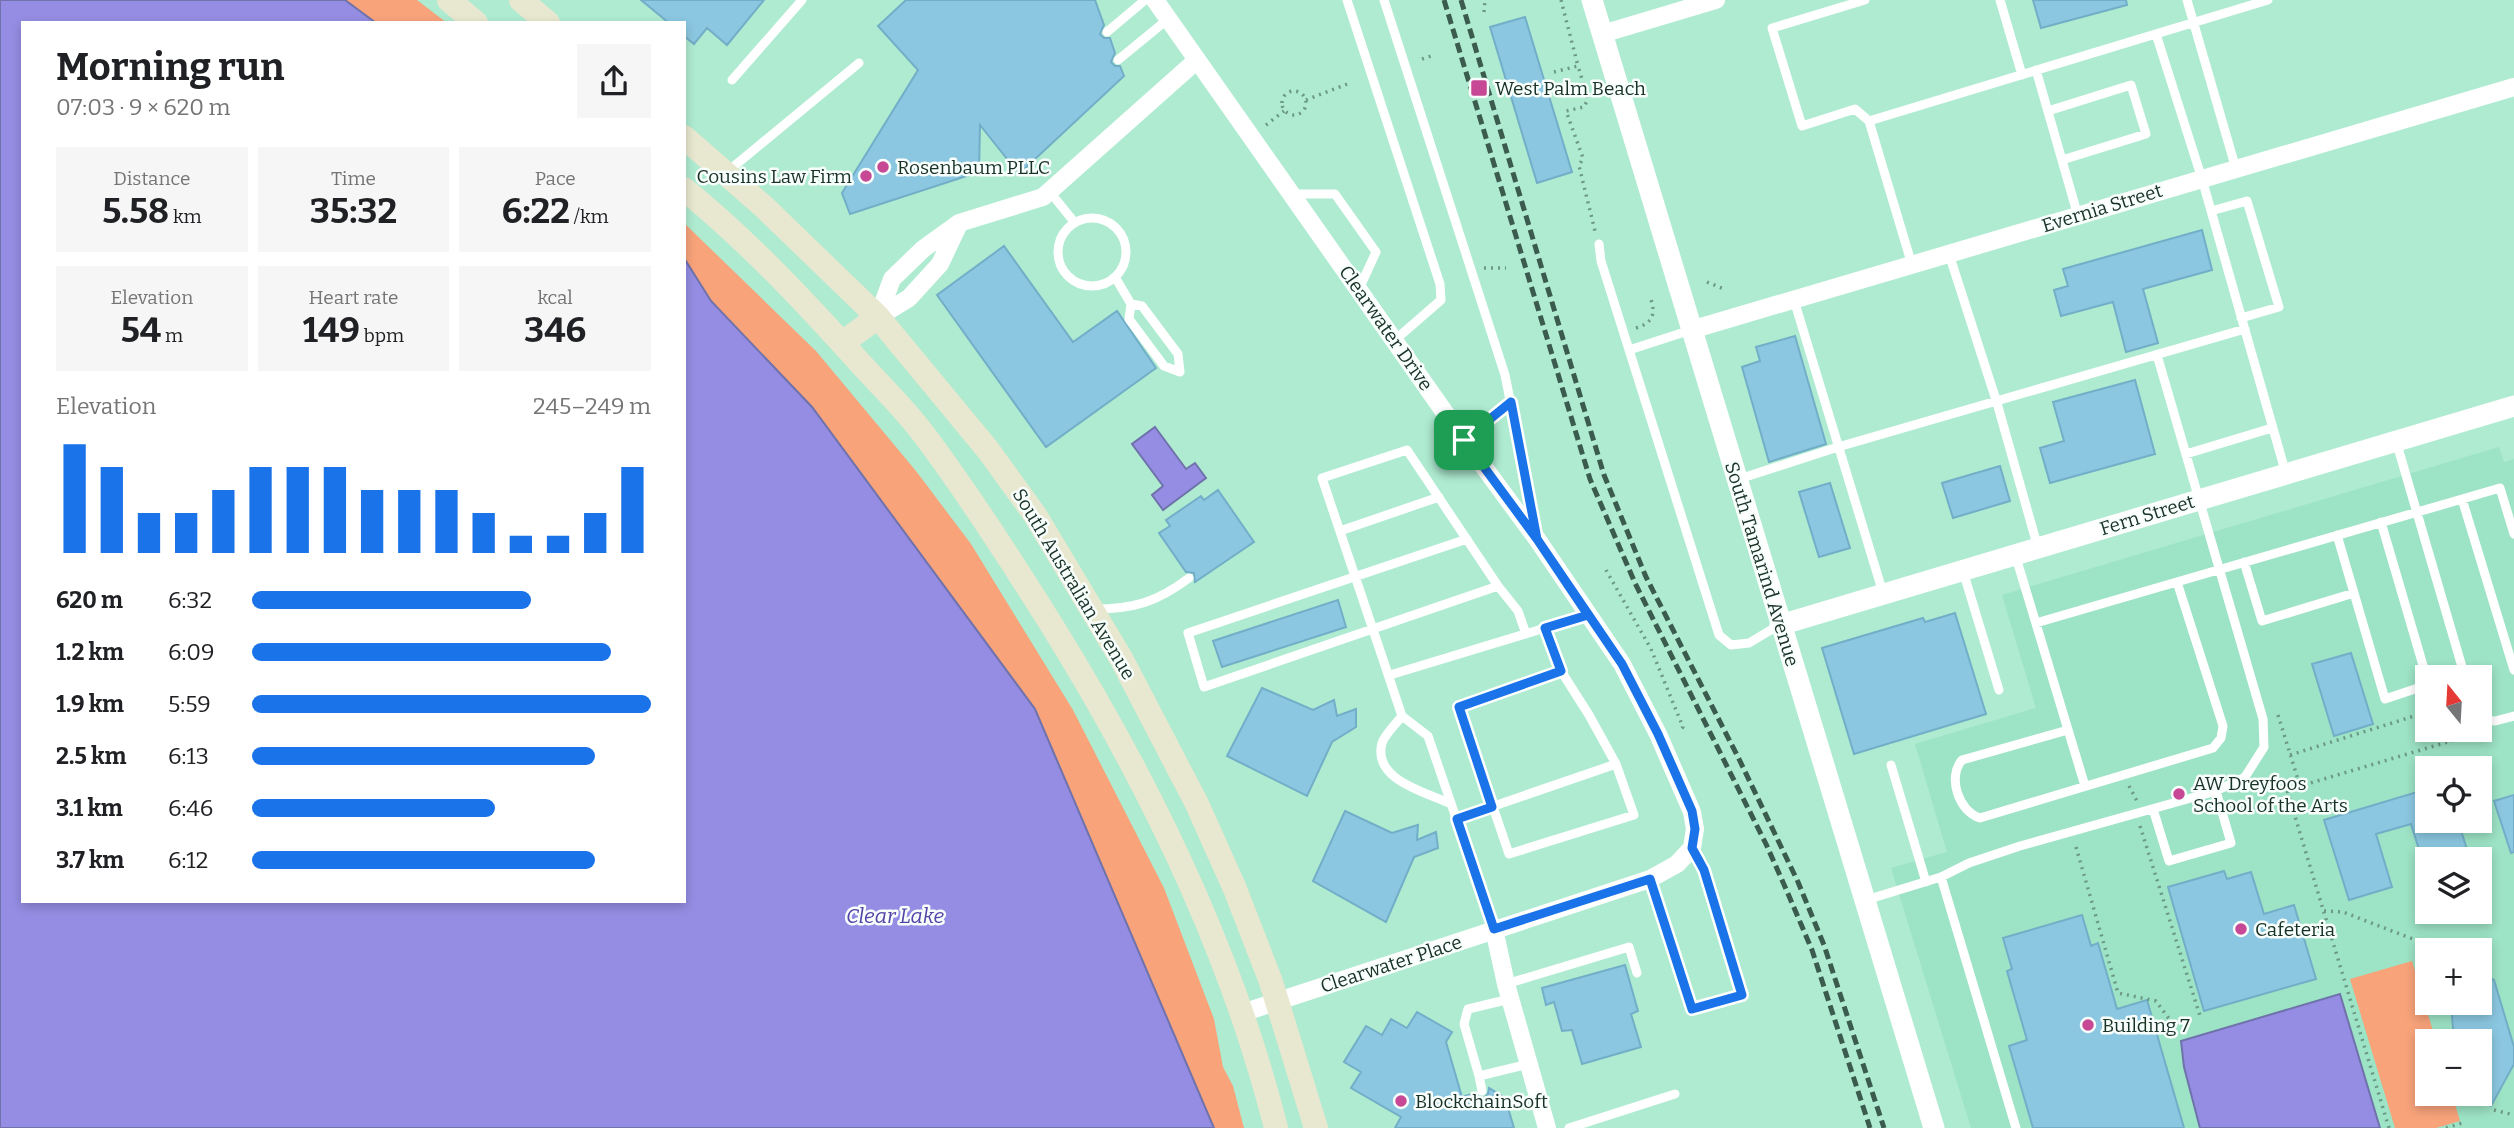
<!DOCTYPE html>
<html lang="en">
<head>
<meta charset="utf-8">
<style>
	body { margin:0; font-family:Bitter,serif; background:#f6f6f6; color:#202124; height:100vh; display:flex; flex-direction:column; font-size:26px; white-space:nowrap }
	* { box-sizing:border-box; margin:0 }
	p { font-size:23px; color:#757577 }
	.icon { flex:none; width:38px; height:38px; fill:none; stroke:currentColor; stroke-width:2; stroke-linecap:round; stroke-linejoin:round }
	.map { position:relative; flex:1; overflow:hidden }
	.drawer { position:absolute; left:21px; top:21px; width:665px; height:882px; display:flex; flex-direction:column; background:#fff; border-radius:0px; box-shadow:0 4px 10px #0003 }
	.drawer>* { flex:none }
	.needle { width:46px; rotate:342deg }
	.controls { position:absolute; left:2415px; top:665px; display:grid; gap:14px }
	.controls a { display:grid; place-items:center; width:77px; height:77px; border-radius:0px; background:#fff; box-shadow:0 4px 10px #0003; font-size:35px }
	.pin { position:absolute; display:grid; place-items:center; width:60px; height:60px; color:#fff; margin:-30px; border-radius:14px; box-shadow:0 4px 10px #0006 }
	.round { display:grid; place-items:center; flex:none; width:74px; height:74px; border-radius:0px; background:#f6f6f6 }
	.overview { display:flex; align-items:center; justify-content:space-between; height:119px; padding:0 35px }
	h1 { font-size:38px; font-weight:700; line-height:52px }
	.figures { display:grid; grid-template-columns:repeat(3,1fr); gap:10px; height:119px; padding:7px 35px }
	.figures div { display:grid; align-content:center; border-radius:0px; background:#f6f6f6; text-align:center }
	.figures b { font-size:35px; font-weight:700 }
	.figures small { font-size:19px; font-weight:400 }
	.figures p { font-size:19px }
	.chart { height:196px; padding:14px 35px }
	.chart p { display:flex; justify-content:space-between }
	.chart svg { width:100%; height:126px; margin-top:7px; stroke:#1a73e8; stroke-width:6 }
	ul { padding:0 35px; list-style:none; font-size:23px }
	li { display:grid; grid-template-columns:112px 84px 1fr; align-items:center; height:52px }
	li i { height:18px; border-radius:9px; background:#1a73e8 }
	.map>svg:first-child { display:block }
	.built { fill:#9de3c5; fill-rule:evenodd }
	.green { fill:#f8a37a }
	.water { fill:#948de3; stroke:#6f72ab; stroke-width:2 }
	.building { fill:#8bc7e1; stroke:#72aec7; stroke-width:2 }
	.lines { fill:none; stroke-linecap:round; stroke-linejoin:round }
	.path { stroke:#6c9986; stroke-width:3.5; stroke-dasharray:2 5; stroke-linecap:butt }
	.service { stroke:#fff; stroke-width:9 }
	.minor { stroke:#fff; stroke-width:18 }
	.tertiary { stroke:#fff; stroke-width:21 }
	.secondary { stroke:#e8e7cf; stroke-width:24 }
	.rail { stroke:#3a5b4d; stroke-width:5; stroke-dasharray:10 5; stroke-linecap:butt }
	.route-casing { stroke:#fff; stroke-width:14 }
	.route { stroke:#1a73e8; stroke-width:9 }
	.poi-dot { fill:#c74895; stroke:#f8fefb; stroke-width:2.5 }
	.labels { text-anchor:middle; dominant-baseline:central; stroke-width:5; stroke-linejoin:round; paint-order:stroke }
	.poi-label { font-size:19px; fill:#193228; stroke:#f8fefb; text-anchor:start }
	.street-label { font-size:19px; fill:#193228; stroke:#f8fefb }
	.water-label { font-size:21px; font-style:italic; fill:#5443a8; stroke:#f8fefb }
</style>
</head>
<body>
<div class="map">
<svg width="2514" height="1128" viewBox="0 0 2514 1128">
	<rect width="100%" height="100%" fill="#aeebd1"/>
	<path class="built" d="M2499 447 2504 462 2514 459V1128H1971L1891 868 1947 852 1915 744 2036 708 2002 595ZM2427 677H2480V730H2427ZM2427 768H2480V821H2427ZM2427 859H2480V912H2427ZM2427 950H2480V1003H2427ZM2427 1041H2480V1094H2427Z"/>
	<path class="green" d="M345 0H417L447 23H376Z
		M684 223 816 351 916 471 971 544 1073 710 1164 888 1214 1019 1223 1067 1233 1086 1244 1128H1214L1035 709 812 407 711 301 684 258Z
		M2412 961 2436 1041H2427V1094H2452L2460 1121 2436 1128H2395L2350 979Z"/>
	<path class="water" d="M0 0H345L376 23H23V901H684V258L711 301 812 407 1035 709 1214 1128H0Z
		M1155 427 1186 469 1195 463 1206 478 1163 510 1152 495 1163 486 1132 444Z
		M2340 994 2380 1128H2200L2184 1067 2181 1041Z"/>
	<path class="building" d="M641 0H764L727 45 707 28 694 44 684 36V23H669Z
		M906 0H1095L1104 25 1100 34 1104 38H1110L1115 53 1111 62 1115 66H1120L1124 76 1019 174 980 125 979 172 850 214 842 193 918 70 878 26Z
		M2033 0H2126L2127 5 2041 28Z
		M1525 17 1572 172 1537 183 1490 27Z
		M2202 230 2212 270 2143 289 2158 343 2126 352 2113 302 2061 316 2054 290 2068 286 2063 269Z
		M1004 246 1073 342 1117 311 1156 368 1046 447 937 295Z
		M1795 336 1826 444 1769 462 1742 367 1760 361 1756 347Z
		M2135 380 2155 454 2050 483 2040 448 2064 441 2053 402Z
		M2000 466 2010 501 1953 518 1942 483Z
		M1830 483 1850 548 1819 557 1799 492Z
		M1218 490 1254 542 1195 582 1194 573 1186 572 1159 533 1170 526 1166 520 1201 496 1204 500Z
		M1338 600 1346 627 1222 667 1213 641Z
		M1955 613 1986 714 1854 754 1822 648 1923 618 1925 622Z
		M2351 653 2373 724 2334 736 2312 664Z
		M1262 688 1313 710 1334 700 1337 716 1356 709V727L1332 742 1307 796 1227 756Z
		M2427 789V821H2458L2470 859H2422L2411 824 2376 834 2392 887 2349 900 2324 820Z
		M2514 795V852L2511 853 2494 801Z
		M1345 811 1392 833 1418 825 1417 840 1436 832 1438 848 1414 857 1386 922 1313 881Z
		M2224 871 2227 879 2251 872 2264 914 2294 905 2316 979 2204 1011 2168 887Z
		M2082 915 2091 946 2098 943 2117 1009 2147 1000 2184 1128H2033L2009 1046 2027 1040 2007 971 2012 969 2003 938Z
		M1625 965 1638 1011 1631 1014 1641 1047 1582 1064 1572 1030 1562 1031 1554 1002 1546 1005 1542 988Z
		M2480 973 2494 980 2514 1047V1064L2491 1106 2480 1100V1041H2454L2451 1003H2480Z
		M1417 1012 1452 1032 1446 1042 1462 1097 1475 1093 1479 1097 1484 1098 1488 1094 1489 1088 1505 1098 1514 1128H1395L1401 1117 1351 1088 1361 1072 1344 1062 1366 1026 1382 1035 1391 1019 1407 1028Z"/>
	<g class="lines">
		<path class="path" d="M1561 0 1578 66
			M1484 12 1485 0
			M1422 59 1434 55
			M1554 72 1578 66 1588 99 1584 107 1566 111 1583 158 1579 166 1595 231
			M1282 103a12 12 0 1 1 24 0a12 12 0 1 1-24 0Z
			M1306 100 1350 83
			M1266 125 1284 111
			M1484 268H1506
			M1707 282 1724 289
			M1636 328C1652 323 1656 315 1651 300
			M1606 570 1651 649 1683 727 1679 731
			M2278 715 2300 786
			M2290 755 2427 712
			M2129 786 2137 801
			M2140 826 2201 1019
			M2076 847 2118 993 2156 1001 2175 1027
			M2324 911 2343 912 2436 948
			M2494 1110 2514 1115
			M2389 1128 2287 790 2471 735
			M2446 1128 2462 1123"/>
		<path class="service" d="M1347 0 1440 284 1441 300 1395 340
			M1384 0 1505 375 1536 530
			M1865 0 1772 28 1802 126 1855 109 1869 121
			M2000 0 2022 75
			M2187 0 2236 169
			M1107 32 1145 0
			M2156 34 2202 179 2286 474
			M1118 60 1168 19
			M2036 70 2078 216
			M732 80 802 0
			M2048 111 2131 85 2146 134 2062 160
			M727 172 859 63
			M1050 192 1075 223
			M1292 194H1335L1376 252 1359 289
			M2211 211 2247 201 2279 307 2241 318
			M1058 252a34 34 0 1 1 68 0a34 34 0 1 1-68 0Z
			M1599 244 1601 261 1719 635 1731 645 1749 643 1779 625
			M1949 254 1997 403 2038 548
			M1912 265 1869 121 2268 0
			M1115 277 1131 304
			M1794 300 1883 593
			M1131 304 1142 306 1178 354 1180 372 1164 366 1129 319Z
			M1629 350 1691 330
			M1464 440 1511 402
			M2396 441 2465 677
			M2186 454 2272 428
			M1736 480 1838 447 2245 329
			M2462 499 2514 670
			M2381 522 2427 679
			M1340 531 1439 497
			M2337 535 2385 699 2427 685
			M1467 539 1188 633 1204 687 1498 586 1407 450 1322 478 1402 716 1428 736 1494 929
			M2015 554 2085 786
			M2244 562 2262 621 2354 593
			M1963 571 1999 690
			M1498 586 1518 611 1526 634
			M1094 609C1134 609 1157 602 1189 578
			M2036 623 2500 488 2514 534
			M1545 628 1561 671
			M1390 675 1588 615
			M1402 716C1396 724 1385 734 1382 743 1372 780 1426 792 1451 804
			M2480 718 2482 720 2495 721 2514 716
			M2068 730 1962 760C1947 777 1959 812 1980 818L2213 748 2221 738 2223 726 2177 582
			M1891 765 1926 882
			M2153 809 2169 861 2231 843 2216 791
			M1456 819 1616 764 1634 815 1509 854 1459 707 1561 671 1589 715 1616 764
			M1941 877 2016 1128
			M1650 879 1692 1009 1742 995 1704 870 1692 848
			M1866 900 1941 877 1969 863 2020 846 2216 791 2245 777 2264 747 2263 719 2157 355
			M1506 984 1629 947 1637 973
			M1510 999 1468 1009 1464 1024 1479 1076 1529 1064
			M1479 1076 1482 1091
			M1569 1128 1675 1094"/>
		<path class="minor" d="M1155 0 1464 440 1537 539 1622 664 1658 734 1692 812 1695 829 1692 848 1677 864 1650 879 1242 1013
			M1602 34 1716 0
			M878 317 892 279 923 249 959 223 1043 197 1197 60
			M878 317 909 298 940 264 958 226
			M1691 330 2514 87
			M1494 929 1506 984 1547 1128"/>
		<path class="tertiary" d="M1592 0 1934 1128
			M1780 625 2514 406"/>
		<path class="secondary" d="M449 0 476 23
			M521 0 548 23
			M684 137 764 207 878 317 988 450 1035 515 1122 660 1197 804 1235 889 1271 982 1316 1128
			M684 189C749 242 805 302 861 364 882 387 906 410 925 436 970 496 1011 560 1051 624 1148 780 1231 949 1276 1128
			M842 343 878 317"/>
		<path class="rail" d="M1444 0 1590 479 1635 583 1766 844 1786 889 1812 950 1870 1128
			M1461 0 1604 475 1646 577 1739 759 1798 882 1824 945 1884 1128"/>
	</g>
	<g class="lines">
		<defs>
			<path id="route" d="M1464 440 1537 539 1588 615 1545 628 1561 671 1459 707 1492 807 1457 819 1494 929 1650 879 1692 1009 1742 995 1704 870 1692 848 1695 829 1692 811 1658 734 1622 664 1537 539 1511 402 1464 440"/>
		</defs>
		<use href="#route" class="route-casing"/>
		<use href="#route" class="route"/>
	</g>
	<g class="poi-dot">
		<rect x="1470" y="79" width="18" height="18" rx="3.5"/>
		<circle cx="883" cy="167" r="7"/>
		<circle cx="866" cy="176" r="7"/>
		<circle cx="2179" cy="794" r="7"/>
		<circle cx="2241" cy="929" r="7"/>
		<circle cx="2088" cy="1025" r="7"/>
		<circle cx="1401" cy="1101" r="7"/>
	</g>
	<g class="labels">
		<g class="poi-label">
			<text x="1495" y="88">West Palm Beach</text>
			<text x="897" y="167">Rosenbaum PLLC</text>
			<text x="852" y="176" text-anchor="end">Cousins Law Firm</text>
			<text x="2193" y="783">AW Dreyfoos<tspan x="2193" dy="22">School of the Arts</tspan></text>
			<text x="2255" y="929">Cafeteria</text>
			<text x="2102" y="1025">Building 7</text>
			<text x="1415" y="1101">BlockchainSoft</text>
		</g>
		<g class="street-label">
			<text transform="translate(2102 208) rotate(-17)">Evernia Street</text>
			<text transform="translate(1386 328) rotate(55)">Clearwater Drive</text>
			<text transform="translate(2147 515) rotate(-17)">Fern Street</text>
			<text transform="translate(1762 564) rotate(73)">South Tamarind Avenue</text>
			<text transform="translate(1074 584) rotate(59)">South Australian Avenue</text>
			<text transform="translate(1391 964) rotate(-18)">Clearwater Place</text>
		</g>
		<g class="water-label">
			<text x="895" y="916">Clear Lake</text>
		</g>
	</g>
</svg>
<div class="controls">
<a><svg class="needle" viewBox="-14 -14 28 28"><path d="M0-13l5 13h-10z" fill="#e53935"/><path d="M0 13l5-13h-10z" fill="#757577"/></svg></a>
<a><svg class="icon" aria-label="locate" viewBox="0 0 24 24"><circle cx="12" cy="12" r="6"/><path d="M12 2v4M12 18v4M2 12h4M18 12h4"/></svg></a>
<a><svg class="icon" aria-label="layers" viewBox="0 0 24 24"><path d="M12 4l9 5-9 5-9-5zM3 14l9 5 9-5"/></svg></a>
<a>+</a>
<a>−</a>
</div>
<div class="pin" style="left:1464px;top:440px;background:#1e9e55"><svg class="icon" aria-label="arrive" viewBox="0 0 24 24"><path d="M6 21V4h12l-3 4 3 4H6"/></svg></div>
<section class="drawer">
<div class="overview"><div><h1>Morning run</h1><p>07:03 · 9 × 620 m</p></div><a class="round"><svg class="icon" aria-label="share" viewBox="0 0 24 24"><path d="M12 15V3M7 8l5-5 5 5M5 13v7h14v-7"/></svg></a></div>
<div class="figures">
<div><p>Distance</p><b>5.58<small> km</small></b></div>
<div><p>Time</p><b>35:32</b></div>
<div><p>Pace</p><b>6:22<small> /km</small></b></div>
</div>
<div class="figures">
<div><p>Elevation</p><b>54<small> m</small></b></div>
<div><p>Heart rate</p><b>149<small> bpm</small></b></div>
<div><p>kcal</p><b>346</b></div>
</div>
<div class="chart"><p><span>Elevation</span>245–249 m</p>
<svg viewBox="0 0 160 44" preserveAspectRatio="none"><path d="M5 44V6M15 44V14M25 44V30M35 44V30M45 44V22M55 44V14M65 44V14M75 44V14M85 44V22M95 44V22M105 44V22M115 44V30M125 44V38M135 44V38M145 44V30M155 44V14"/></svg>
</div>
<ul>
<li><b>620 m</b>6:32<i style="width:70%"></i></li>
<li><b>1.2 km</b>6:09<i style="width:90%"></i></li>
<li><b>1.9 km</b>5:59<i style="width:100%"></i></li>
<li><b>2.5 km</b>6:13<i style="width:86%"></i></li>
<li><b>3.1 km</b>6:46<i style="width:61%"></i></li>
<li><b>3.7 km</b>6:12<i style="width:86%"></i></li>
</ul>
</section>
</div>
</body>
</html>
